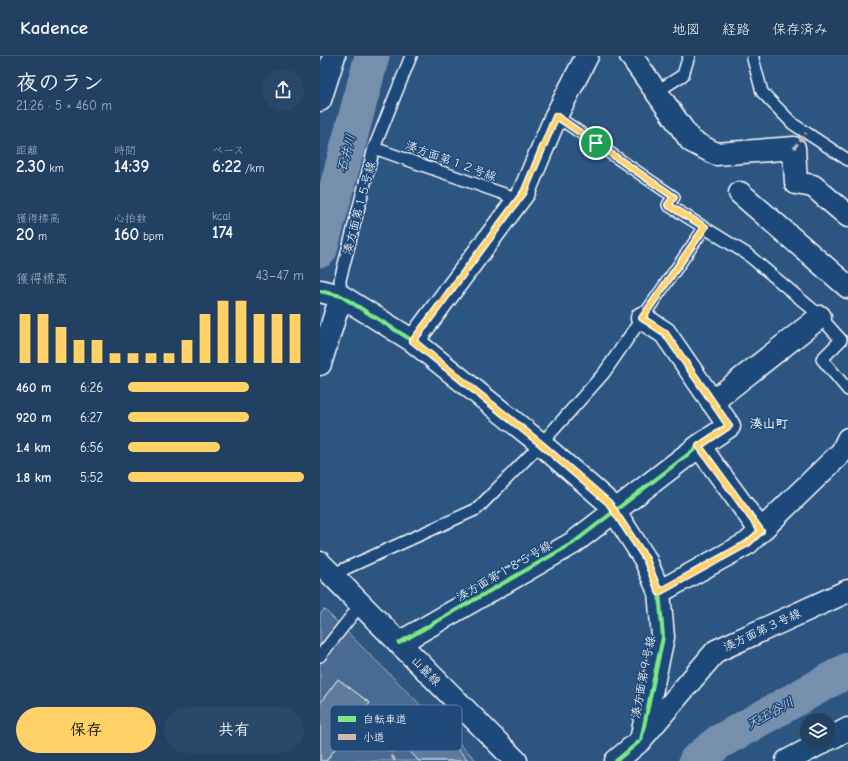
<!DOCTYPE html>
<html lang="ja">
<head>
<meta charset="utf-8">
<style>
	body { margin:0; font-family:"Comic Neue","Klee One",sans-serif; background:#294768; color:#f1f3f6; height:100vh; display:flex; flex-direction:column; font-size:15px; white-space:nowrap }
	* { box-sizing:border-box; margin:0 }
	p { font-size:13px; color:#a2afbe }
	.icon { flex:none; width:22px; height:22px; fill:none; stroke:currentColor; stroke-width:2; stroke-linecap:round; stroke-linejoin:round }
	.map { position:relative; flex:1; overflow:hidden }
	.sheet { display:flex; flex-direction:column; background:#214062; width:320px }
	.sheet>* { flex:none }
	.controls { position:absolute; left:480px; top:657px; display:grid; gap:8px }
	.controls a { display:grid; place-items:center; width:36px; height:36px; border-radius:50%; background:#214062; box-shadow:0 1px 3px #0004,0 0 0 1px #3e5977; font-size:20px }
	.pin { position:absolute; display:grid; place-items:center; width:34px; height:34px; color:#fff; margin:-17px; border:2px solid #fff; border-radius:50%; box-shadow:0 1px 4px #0007 }
	.round { display:grid; place-items:center; flex:none; width:42px; height:42px; border-radius:21px; background:#294768 }
	.summary { display:flex; align-items:center; justify-content:space-between; height:68px; padding:0 16px }
	h1 { font-size:22px; font-weight:700; line-height:30px }
	.figures { display:grid; grid-template-columns:repeat(3,1fr); gap:6px; height:68px; padding:4px 16px }
	.figures div { display:grid; align-content:center }
	.figures b { font-size:17px; font-weight:700 }
	.figures small { font-size:11px; font-weight:400 }
	.figures p { font-size:11px }
	.chart { height:112px; padding:8px 16px }
	.chart p { display:flex; justify-content:space-between }
	.chart svg { width:100%; height:72px; margin-top:4px; stroke:#ffd166; stroke-width:6 }
	.action { display:flex; gap:8px; margin-top:auto; padding:8px 16px }
	.action a { flex:1; height:46px; border-radius:24px; background:#ffd166; color:#111; font-size:16px; font-weight:700; line-height:46px; text-align:center }
	.action a+a { background:#294768; color:#f1f3f6 }
	ul { padding:0 16px; list-style:none; font-size:13px }
	li { display:grid; grid-template-columns:64px 48px 1fr; align-items:center; height:30px }
	li i { height:10px; border-radius:5px; background:#ffd166 }
	header { display:flex; align-items:center; gap:24px; box-sizing:border-box; height:56px; padding:0 20px; background:#214062; border-bottom:1px solid #3e5977 }
	header strong { font-size:19px }
	nav { display:flex; gap:22px; margin-inline-start:auto; font-size:14px }
	main { display:flex; flex:1; min-height:0 }
	.map>svg:first-child { display:block }
	.green { fill:#486b92; stroke:#a4b5c8 }
	.lines { fill:none; stroke-linecap:round; stroke-linejoin:round }
	.river { stroke:#748fad; stroke-width:35 }
	.building { fill:#5e7c9f; stroke:#fff }
	.lane-casing { stroke:#fff; stroke-width:14 }
	.street-casing { stroke:#fff; stroke-width:25 }
	.primary-casing { stroke:#fff; stroke-width:25 }
	.lane { stroke:#1f4a7a; stroke-width:11 }
	.street { stroke:#1f4a7a; stroke-width:22 }
	.primary { stroke:#1f4a7a; stroke-width:22 }
	.quiet { stroke:#d1b7ad; stroke-width:3; stroke-dasharray:6 3; stroke-linecap:butt }
	.cycleway-casing { stroke:#1f4a7a; stroke-width:6 }
	.cycleway { stroke:#7ce984; stroke-width:4 }
	.route-casing { stroke:#fff; stroke-width:8 }
	.route { stroke:#ffd166; stroke-width:5 }
	.labels { text-anchor:middle; dominant-baseline:central; stroke-width:3; stroke-linejoin:round; paint-order:stroke }
	.street-label { font-size:12px; fill:#fff; stroke:#1f4a7a }
	.water-label { font-size:13px; font-style:italic; fill:#d5dde6; stroke:#1f4a7a }
	.neighbourhood-label { font-size:13px; font-weight:bold; fill:#fff; stroke:#1f4a7a }
	.key { fill:#1f4a7a; stroke:#6280a2; stroke-width:1 }
	.key-label { font-size:11px; fill:#fff }
</style>
</head>
<body>
<header>
<strong>Kadence</strong>
<nav><a>地図</a><a>経路</a><a>保存済み</a></nav>
</header>
<main>
<section class="sheet">
<div class="summary"><div><h1>夜のラン</h1><p>21:26 · 5 × 460 m</p></div><a class="round"><svg class="icon" aria-label="share" viewBox="0 0 24 24"><path d="M12 15V3M7 8l5-5 5 5M5 13v7h14v-7"/></svg></a></div>
<div class="figures">
<div><p>距離</p><b>2.30<small> km</small></b></div>
<div><p>時間</p><b>14:39</b></div>
<div><p>ペース</p><b>6:22<small> /km</small></b></div>
</div>
<div class="figures">
<div><p>獲得標高</p><b>20<small> m</small></b></div>
<div><p>心拍数</p><b>160<small> bpm</small></b></div>
<div><p>kcal</p><b>174</b></div>
</div>
<div class="chart"><p><span>獲得標高</span>43–47 m</p>
<svg viewBox="0 0 160 44" preserveAspectRatio="none"><path d="M5 44V14M15 44V14M25 44V22M35 44V30M45 44V30M55 44V38M65 44V38M75 44V38M85 44V38M95 44V30M105 44V14M115 44V6M125 44V6M135 44V14M145 44V14M155 44V14"/></svg>
</div>
<ul>
<li><b>460 m</b>6:26<i style="width:69%"></i></li>
<li><b>920 m</b>6:27<i style="width:69%"></i></li>
<li><b>1.4 km</b>6:56<i style="width:52%"></i></li>
<li><b>1.8 km</b>5:52<i style="width:100%"></i></li>
</ul>
<div class="action"><a>保存</a><a>共有</a></div>
</section>
<div class="map">
<svg width="528" height="705" viewBox="0 0 528 705">
	<rect width="100%" height="100%" fill="#2c5582"/>
	<filter id="ink" filterUnits="userSpaceOnUse"><feTurbulence type="fractalNoise" baseFrequency=".025" numOctaves="2"/><feDisplacementMap in="SourceGraphic" scale="8" xChannelSelector="R" yChannelSelector="G"/><feConvolveMatrix kernelMatrix="1 2 1 2 8 2 1 2 1" color-interpolation-filters="sRGB"/></filter>
	<g filter="url(#ink)">
		<path class="green" d="M4 553 157 705H0V559Z"/>
		<g class="lines">
			<path class="river" d="M0 194 52 0
				M376 705 399 686 528 614"/>
		</g>
		<path class="building" d="M18 623 50 647 6 705H0V647Z
			M99 654 149 705H99L74 679Z"/>
		<g class="lines">
			<defs>
				<path id="lane" d="M433 0V3L442 36 473 68 528 104
					M336 36 363 19 369 0
					M236 60 354 141 348 149 427 198 497 257 521 284 502 303 528 334
					M54 92 198 143
					M21 240 20 224 54 92 91 0
					M11 519 157 453 221 388 284 317 385 171
					M0 600 41 548"/>
				<path id="street" d="M311 0 371 85 396 98 474 92 476 127 493 130 528 160
					M0 44 14 0
					M420 137 528 231
					M0 235 21 240 93 285 221 388 289 447 325 503 339 536 343 581 321 684 296 705
					M93 285 204 136 236 60 267 0
					M0 308 21 240
					M392 346 500 261
					M379 390 441 475
					M339 536 428 487 522 396 528 383
					M79 587 253 487 379 390 409 370 345 277 322 262
					M323 681 396 595 528 535
					M509 683 528 673
					M467 705 503 686"/>
				<path id="primary" d="M0 507 196 705"/>
			</defs>
			<use href="#lane" class="lane-casing"/>
			<use href="#street" class="street-casing"/>
			<use href="#primary" class="primary-casing"/>
			<use href="#lane" class="lane"/>
			<use href="#street" class="street"/>
			<use href="#primary" class="primary"/>
			<path class="quiet" d="M474 92 486 77
				M75 705C70 698 70 691 75 684"/>
			<defs>
				<path id="cycleway" d="M0 235 21 240 93 285 221 388 289 447 325 503 339 536 343 581 321 684 296 705
					M79 587 253 487 379 390 409 370 345 277 322 262"/>
			</defs>
			<use href="#cycleway" class="cycleway-casing"/>
			<use href="#cycleway" class="cycleway"/>
		</g>
	</g>
	<g class="lines" filter="url(#ink)">
		<defs>
			<path id="route" d="M236 60 354 141 348 149 385 171 322 262 345 277 409 370 379 390 441 475 428 487 339 536 326 503 289 447 221 388 93 285 204 136Z"/>
		</defs>
		<use href="#route" class="route-casing"/>
		<use href="#route" class="route"/>
	</g>
	<g class="labels">
		<g class="street-label">
			<text transform="translate(131 105) rotate(20)">湊方面第１２号線</text>
			<text transform="translate(39 152) rotate(-75)">湊方面第１５号線</text>
			<text transform="translate(184 515) rotate(-30)">湊方面第１８５号線</text>
			<text transform="translate(442 574) rotate(-25)">湊方面第３号線</text>
			<text transform="translate(106 615) rotate(45)">山麓線</text>
			<text transform="translate(323 621) rotate(-79)">湊方面第９号線</text>
		</g>
		<g class="water-label">
			<text transform="translate(26 97) rotate(-75)">石井川</text>
			<text transform="translate(450 657) rotate(-29)">天王谷川</text>
		</g>
		<g class="neighbourhood-label">
			<text x="449" y="367">湊山町</text>
		</g>
	</g>
	<rect x="10" y="649" width="132" height="46" rx="6" class="key"/>
	<rect x="18" y="660" width="18" height="6" fill="#7ce984"/>
	<rect x="18" y="678" width="18" height="6" fill="#d1b7ad"/>
	<g class="key-label">
		<text x="43" y="667">自転車道</text>
		<text x="43" y="685">小道</text>
	</g>
</svg>
<div class="controls">
<a><svg class="icon" aria-label="layers" viewBox="0 0 24 24"><path d="M12 4l9 5-9 5-9-5zM3 14l9 5 9-5"/></svg></a>
</div>
<div class="pin" style="left:276px;top:87px;background:#1e9e55"><svg class="icon" aria-label="arrive" viewBox="0 0 24 24"><path d="M6 21V4h12l-3 4 3 4H6"/></svg></div>
</div>
</main>
</body>
</html>
